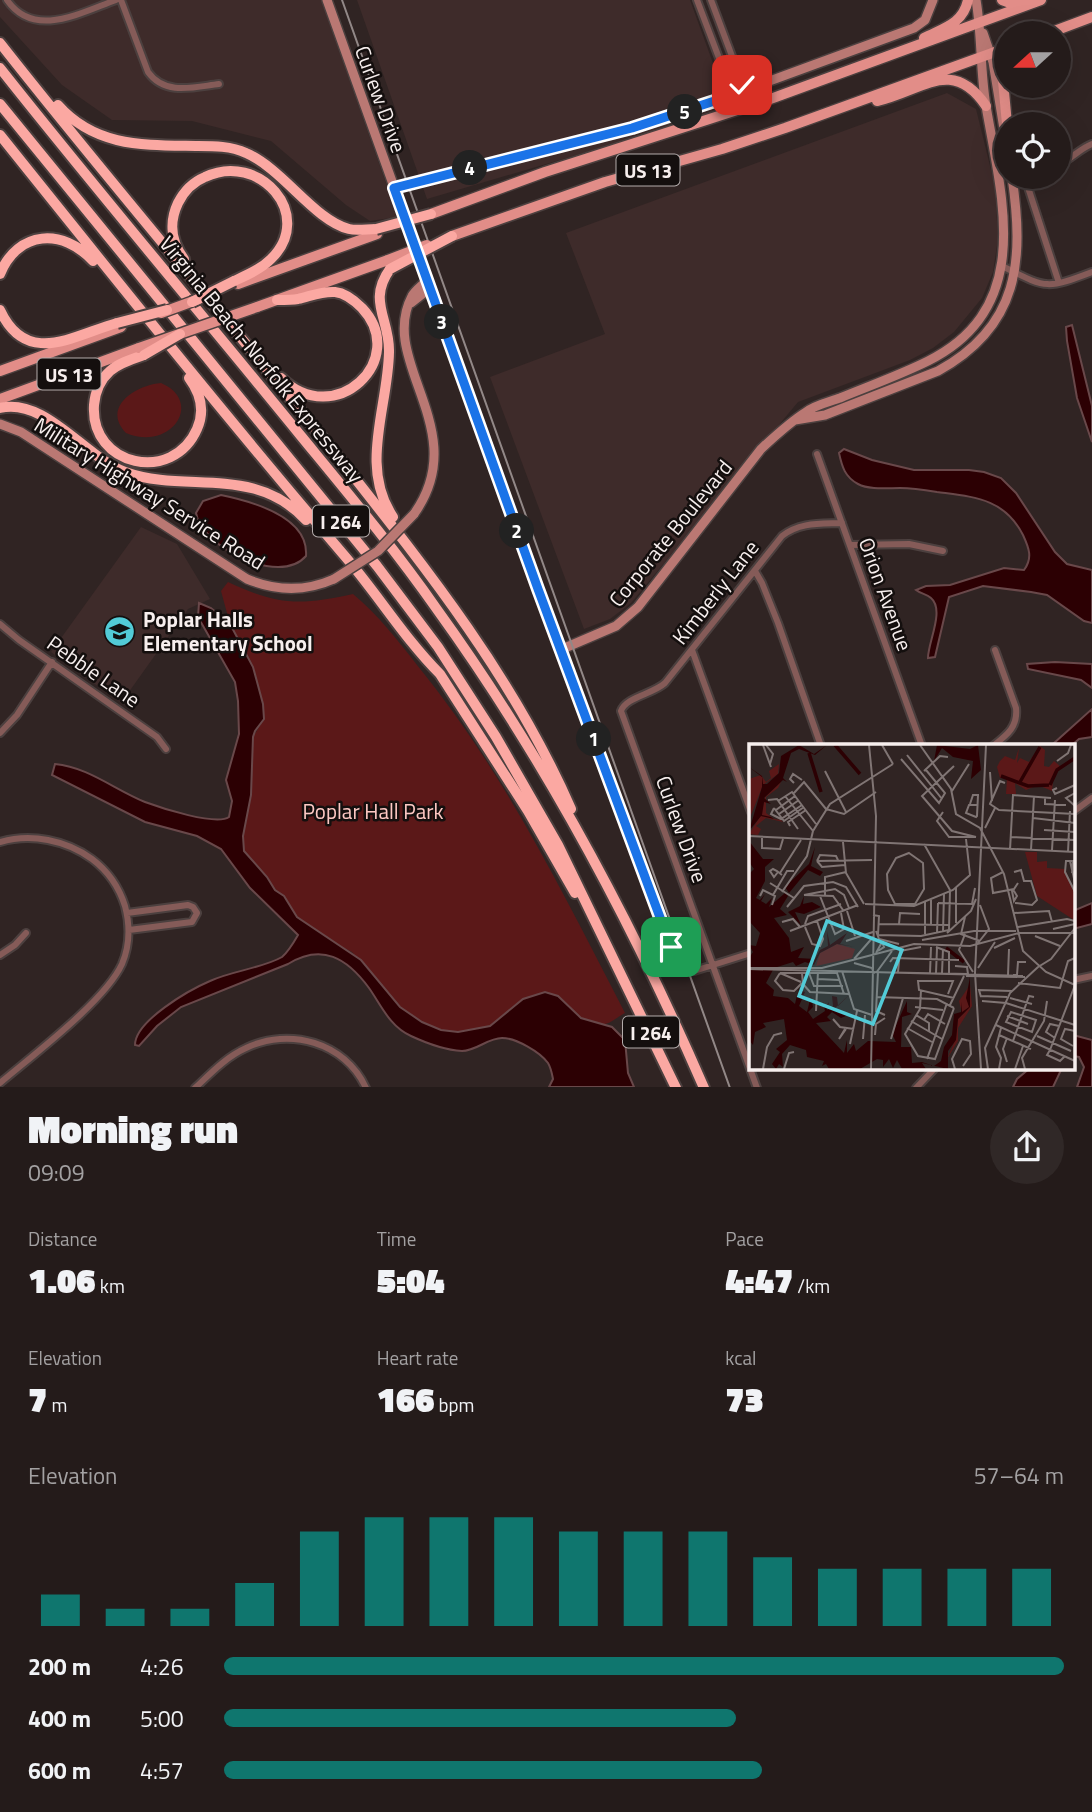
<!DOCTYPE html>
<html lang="en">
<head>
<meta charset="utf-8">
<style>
	body { margin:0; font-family:"Titillium Web",sans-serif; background:#302827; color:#f1f3f6; height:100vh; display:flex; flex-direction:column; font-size:26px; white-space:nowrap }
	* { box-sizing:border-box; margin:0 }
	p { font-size:23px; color:#a3a1a2 }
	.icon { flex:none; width:38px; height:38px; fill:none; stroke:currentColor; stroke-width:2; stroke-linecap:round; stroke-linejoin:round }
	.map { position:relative; height:1087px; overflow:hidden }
	.panel { display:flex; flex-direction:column; background:#241b1a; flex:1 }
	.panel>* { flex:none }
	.needle { width:46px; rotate:249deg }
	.buttons { position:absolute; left:994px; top:21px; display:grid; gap:14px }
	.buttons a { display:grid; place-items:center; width:77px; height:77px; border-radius:50%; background:#241b1a; box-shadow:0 7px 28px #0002,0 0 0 2px #413939; font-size:35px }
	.pin { position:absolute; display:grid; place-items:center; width:60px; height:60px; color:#fff; margin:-30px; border-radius:14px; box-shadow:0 4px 10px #0006 }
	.km { position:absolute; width:35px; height:35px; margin:-18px; border-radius:50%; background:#222; color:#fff; font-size:19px; line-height:35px; text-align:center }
	.round { display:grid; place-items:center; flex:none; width:74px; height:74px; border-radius:37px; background:#302827 }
	.summary { display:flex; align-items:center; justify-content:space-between; height:119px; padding:0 28px }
	h1 { font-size:38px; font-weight:800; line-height:52px }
	.metrics { display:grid; grid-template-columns:repeat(3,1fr); gap:10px; height:119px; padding:7px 28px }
	.metrics div { display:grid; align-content:center }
	.metrics b { font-size:35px; font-weight:800 }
	.metrics small { font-size:19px; font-weight:400 }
	.metrics p { font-size:19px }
	.chart { height:196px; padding:14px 28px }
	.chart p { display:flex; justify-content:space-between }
	.chart svg { width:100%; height:126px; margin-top:7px; stroke:#0f766e; stroke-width:6 }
	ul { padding:0 28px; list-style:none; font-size:23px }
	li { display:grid; grid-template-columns:112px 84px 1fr; align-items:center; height:52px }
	li i { height:18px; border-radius:9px; background:#0f766e }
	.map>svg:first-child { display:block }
	.built { fill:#3e2b2a }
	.green { fill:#5b1818 }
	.water { fill:#2c0003; stroke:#69484a; stroke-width:2 }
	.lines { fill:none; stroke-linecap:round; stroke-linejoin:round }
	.street-casing { stroke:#4c403f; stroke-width:10 }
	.secondary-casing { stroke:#4c403f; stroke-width:12 }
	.primary-casing { stroke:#4c403f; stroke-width:13 }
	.highway-casing { stroke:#4c403f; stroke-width:14 }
	.street { stroke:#855b58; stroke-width:6 }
	.secondary { stroke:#ba7873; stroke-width:9 }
	.primary { stroke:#e28d88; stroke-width:10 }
	.highway { stroke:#fba8a2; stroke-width:10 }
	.tram { stroke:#928887; stroke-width:2 }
	.secondary-bridge-casing { stroke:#4c403f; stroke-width:12; stroke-linecap:butt }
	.primary-bridge-casing { stroke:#4c403f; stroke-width:13; stroke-linecap:butt }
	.highway-bridge-casing { stroke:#4c403f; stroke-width:14; stroke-linecap:butt }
	.secondary-bridge { stroke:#ba7873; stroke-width:9 }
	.primary-bridge { stroke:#e28d88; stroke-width:10 }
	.highway-bridge { stroke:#fba8a2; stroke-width:10 }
	.route-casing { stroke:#fff; stroke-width:14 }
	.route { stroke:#1a73e8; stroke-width:9 }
	.labels { text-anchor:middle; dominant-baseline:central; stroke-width:5; stroke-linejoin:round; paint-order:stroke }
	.shield { fill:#140f0e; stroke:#b3acab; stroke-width:2 }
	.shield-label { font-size:19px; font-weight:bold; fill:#f7efee }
	.street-label { font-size:21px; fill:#f7efee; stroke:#140f0e }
	.poi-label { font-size:21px; font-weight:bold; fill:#f7efee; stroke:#140f0e; text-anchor:start }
	.park-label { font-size:21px; fill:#fdc8c3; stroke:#140f0e }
	.inset-river { fill:none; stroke:#2c0003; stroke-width:3.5 }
	.inset-road { fill:none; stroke:#807574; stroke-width:2 }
	.view { fill:#52cbd7; fill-opacity:0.15; stroke:#52cbd7; stroke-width:3.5 }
	.inset-edge { fill:none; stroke:#f7efee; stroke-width:3.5 }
</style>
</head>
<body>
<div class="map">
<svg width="1092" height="1088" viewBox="0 0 1092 1088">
	<rect width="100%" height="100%" fill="#302423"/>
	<path class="built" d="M0 0H321L398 217 370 221 346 205 271 141 192 121 112 120 62 85 0 17Z
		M357 0H690L730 110 427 199Z
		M947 93 976 109 995 186 998 239 993 272 982 298 954 332 933 348 910 360 798 402 631 603 610 619 584 629 490 377 605 334 566 233Z
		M141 527 177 544 210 599 188 609 121 703 51 652Z"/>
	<path class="green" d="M161 383C204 401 172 452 126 433 101 407 136 385 161 383Z
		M228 582C277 605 299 606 353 594 378 615 397 639 417 665 503 770 563 893 625 1013 619 1016 611 1023 605 1024 586 1027 569 1009 558 996L523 999 490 1026 458 1032 441 1030 422 1022 400 1007 352 952 336 944 297 917 284 896 278 892 244 851 243 836 251 795 253 737 264 719 253 667 230 624 221 591Z"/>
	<path class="water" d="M1072 325 1092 406V442L1077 398 1067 341 1066 327Z
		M844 449 872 460 914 470H969L984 472 1001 478 1016 493 1055 552 1067 564 1092 570V623L1084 621 1047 595 1031 592 983 586 949 597 935 657 928 658C928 642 945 610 931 598 927 594 921 594 916 590L926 586 950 585 1004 568 1024 570C1033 558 1029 548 1023 535 1004 498 974 497 937 492 925 490 913 488 900 488 887 488 869 490 858 484 845 477 842 467 839 453Z
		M221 495C250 501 309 516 306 556 279 587 201 546 196 513L203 501Z
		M199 603 211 608 230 624 253 667 263 704 264 719 255 731 253 737 251 795 243 836 244 851 267 877 275 890 284 896 297 917 361 960 400 1007 422 1022 441 1030 458 1032 490 1026 523 999 545 992 558 996 581 1018 612 1027 625 1040 628 1073 634 1087H549L553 1079C552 1074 551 1068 548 1063 540 1052 516 1038 502 1038 488 1038 476 1051 462 1051 445 1050 426 1043 411 1036 390 1027 381 1005 369 988 347 958 322 943 288 964L181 1007 157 1026 139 1046 135 1045C135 1021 189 990 210 981 231 971 263 968 282 957 288 952 294 942 298 935L250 888 221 849 197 836 145 822 52 775 55 764C88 767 115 790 145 802 161 808 216 826 229 817L232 801 226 780 239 734 238 701 235 682 198 617Z
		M1055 662 1092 664V688L1081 680 1028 669 1027 664Z
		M1092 709V737L1079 739 1072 745 1053 744Z
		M1092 903V924L1073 929V911Z
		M1073 1035 1092 1040V1087H1077L1084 1067 1079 1057 1073 1056Z
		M1030 1068H1062L1053 1087H1013L1017 1079Z"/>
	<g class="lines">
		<defs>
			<path id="street" d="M7 0C34 39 80 13 116 0
				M121 0 148 72C165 96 194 87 219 84
				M697 0 733 95
				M711 0 745 91
				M996 144 1002 166 1006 172
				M1059 164C1072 159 1079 149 1092 144
				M1025 178 1059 283
				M1002 266C1046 288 1045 290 1092 272
				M817 454 922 746
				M850 545 909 544 943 551
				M755 571 762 583 778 623 821 746
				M0 624 19 640 157 737 166 749
				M560 650 675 957 684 969 694 971 751 953
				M692 650 751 812
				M0 733 17 715 52 662
				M993 746C1007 735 1018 727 1016 708L995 650
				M1073 812 1092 798
				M0 842C31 833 66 840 92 859 108 871 119 887 125 906 130 925 130 945 122 964 105 1001 33 1055 0 1083
				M127 913 188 905 193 907 197 913 192 922 129 930
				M0 955 15 945 26 933
				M1073 980 1092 976
				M195 1088C211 1073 226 1057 246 1048 289 1027 345 1042 366 1088
				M757 1088 621 711C626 697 653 694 665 683L782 536C800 522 820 524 842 523
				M916 1088 935 1068"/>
			<path id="secondary" d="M327 0 560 650 616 626 638 607 761 449C775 436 790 422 806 412 815 405 829 402 840 398 869 386 900 375 928 361 1035 308 1002 199 986 106 980 70 982 35 976 0
				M983 33 993 62 1006 141
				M394 188 666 119 914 28 925 20 933 0
				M411 303 430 288
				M795 420 825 415 938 371C1020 326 1024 260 1012 177
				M0 424 21 432 247 579C276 591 305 592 334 579
				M414 514C474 430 377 362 412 296 415 290 423 285 427 280"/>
			<path id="primary" d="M1002 0 1010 3 1023 0
				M1049 33 1092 17
				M924 38C943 28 963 24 968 0
				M1006 66 1003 81 1007 124
				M877 101C922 91 952 56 986 106
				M431 214 545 172 762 102 1041 0
				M452 236 605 182 722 149 785 128 1006 48
				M238 284 377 234
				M257 307 388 260
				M0 371 121 327
				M0 399 139 348"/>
			<path id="highway" d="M0 43C110 183 227 318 338 457 426 568 514 678 571 809
				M0 68C98 192 201 313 301 436 347 492 394 548 436 608 543 756 631 920 704 1088
				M0 104 377 566 438 647 496 737 558 845 676 1088
				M58 105C96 148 146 145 198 146 214 146 231 146 246 153 283 169 314 220 349 229 357 231 367 229 376 229
				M0 135C113 276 226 417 343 554 377 593 404 638 440 674L528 811 575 893
				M184 259C171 242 169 222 178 203 184 191 193 182 205 177 259 151 316 215 271 259 261 269 247 275 234 281
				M390 269C367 301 390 319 389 352 388 408 359 466 393 517
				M0 274C18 230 63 228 93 261
				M277 300C284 300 292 300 298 299 311 296 322 291 335 292 345 293 355 301 362 308 410 359 335 431 281 378
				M0 310C27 368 74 335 117 323
				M144 355C132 359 119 363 110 371 100 380 95 393 94 405 90 467 173 484 197 429 205 411 201 394 189 378
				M0 408C45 397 85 457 125 472 186 494 254 464 306 520"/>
		</defs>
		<use href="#street" class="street-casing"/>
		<use href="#secondary" class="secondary-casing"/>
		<use href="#primary" class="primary-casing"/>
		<use href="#highway" class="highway-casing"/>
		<use href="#street" class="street"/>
		<use href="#secondary" class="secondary"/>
		<use href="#primary" class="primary"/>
		<use href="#highway" class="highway"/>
		<path class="tram" d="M342 0 730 1088"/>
		<defs>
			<path id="secondary-bridge" d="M334 579 378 551 414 514"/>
			<path id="primary-bridge" d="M388 260 427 245
				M161 313 199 299
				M139 348 257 307"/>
			<path id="highway-bridge" d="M376 229 431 214
				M390 269 452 236
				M192 302 234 281
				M117 323 167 310
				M144 355 180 334"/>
		</defs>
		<use href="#secondary-bridge" class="secondary-bridge-casing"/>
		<use href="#primary-bridge" class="primary-bridge-casing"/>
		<use href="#highway-bridge" class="highway-bridge-casing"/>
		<use href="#secondary-bridge" class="secondary-bridge"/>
		<use href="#primary-bridge" class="primary-bridge"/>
		<use href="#highway-bridge" class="highway-bridge"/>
	</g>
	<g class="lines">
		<defs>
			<path id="route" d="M671 947 538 589 394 188 632 128 745 91 742 85"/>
		</defs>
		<use href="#route" class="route-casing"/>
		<use href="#route" class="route"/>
	</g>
	<defs>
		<symbol id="school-disc" viewBox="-11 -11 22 22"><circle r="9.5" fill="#52cbd7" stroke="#140f0e"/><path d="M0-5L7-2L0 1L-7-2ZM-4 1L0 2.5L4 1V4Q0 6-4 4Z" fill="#111"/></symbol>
	</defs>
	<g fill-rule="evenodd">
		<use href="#school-disc" x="102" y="614" width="35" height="35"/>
	</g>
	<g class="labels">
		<g class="shield">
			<rect x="616.5" y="154.5" width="63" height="31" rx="5"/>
			<rect x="37.5" y="358.5" width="63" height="31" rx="5"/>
			<rect x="313" y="505.5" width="56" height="31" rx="5"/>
			<rect x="623" y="1016.5" width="56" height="31" rx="5"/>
		</g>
		<g class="shield-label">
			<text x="648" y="170">US 13</text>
			<text x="69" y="374">US 13</text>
			<text x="341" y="521">I 264</text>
			<text x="651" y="1032">I 264</text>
		</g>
		<g class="street-label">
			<text transform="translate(381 99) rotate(70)">Curlew Drive</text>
			<text transform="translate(262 359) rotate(51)">Virginia Beach-Norfolk Expressway</text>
			<text transform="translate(150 493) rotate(32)">Military Highway Service Road</text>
			<text transform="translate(670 533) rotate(-51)">Corporate Boulevard</text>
			<text transform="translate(715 592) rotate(-52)">Kimberly Lane</text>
			<text transform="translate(886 594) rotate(70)">Orion Avenue</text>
			<text transform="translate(94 671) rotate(35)">Pebble Lane</text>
			<text transform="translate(682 829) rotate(70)">Curlew Drive</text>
		</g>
		<g class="poi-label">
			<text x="143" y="619">Poplar Halls<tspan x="143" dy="24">Elementary School</tspan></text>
		</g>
		<g class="park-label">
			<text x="373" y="811">Poplar Hall Park</text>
		</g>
	</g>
	<g transform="translate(749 744)">
		<rect width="326" height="326" fill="#302423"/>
		<path d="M291 2 296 6 295 22 300 23 305 17 311 22 305 28 303 47 289 41 277 46 266 39 267 50H257L258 34H251L248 23 251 17 256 12 266 16 270 4 268 19 271 14 280 18ZM30 20 29 30 14 41 0 76V35L12 31 17 38 22 34 20 27ZM32 38 29 44 17 53V69L25 75 32 76 34 78 17 74 7 82 12 85 9 91 0 90 12 71 16 53ZM276 108H288V118L298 117V124L316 125 325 149V176L288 152ZM88 200 106 205 103 214 67 222 71 209ZM221 241 223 262 209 284V297L198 315 207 294 209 275 217 267 213 269 210 257Z" fill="#5b1818"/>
		<path d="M50 1 65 10 78 1 66 11 50 5 42 9 34 34 38 38 34 36 15 54 22 60 15 58 13 71 22 73 25 75 12 72 0 87 13 43V33L0 23 13 32 14 40H18L30 29 32 12ZM188 1 221 5 229 1 232 26 222 35 224 17 204 13 193 4 185 17ZM0 97 14 115H25L16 123V137L7 154 11 156 16 150 12 157 17 160 23 154 20 163 36 149 39 152 31 165 38 171 25 174 40 194 42 208 55 203 49 214 66 215 71 206 79 202 78 187 81 201 98 189 91 200 106 203 88 200 71 209 65 221 56 218 47 222 44 218 25 224 17 239 25 246 24 252 39 254 46 260 48 251H52L49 245 56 248 50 262 58 268 62 252 64 263 59 268 64 275 76 267 74 258 77 262 80 258 78 266 84 262 83 252 88 253 89 262 100 251 85 265 102 270 92 274 83 268 78 273 82 277 67 279 95 309 98 296V309L105 300 107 307 119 297 147 298 143 290 158 257V268L163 270 153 273 152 303H162L163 319 173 318 185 322 192 317 195 303 203 291 205 270 212 268V258L213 268 220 263 217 254 221 233V263L209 275 207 296 199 307V325L173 319 177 325H153L148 316 144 324 140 315 134 323V316L128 315 111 325H80L77 320 73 322 75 317 58 313 57 306 41 301 33 310 34 323 30 320 27 325 23 320 31 308 27 305 38 296 35 275 14 279 17 283 6 288 4 301 0 296V214L4 208 0 201 7 202 11 189 0 177V130L5 125 0 118ZM66 103 62 122 74 128 71 132 59 126 40 149 36 143 60 120ZM55 152 54 160 63 158 72 163 55 170 46 168 52 181 39 168 51 162Z" fill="#2c0003"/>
		<path class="inset-river" d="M86 1 111 30M60 9 72 48M252 32 279 42 300 41M271 38 291 3M301 41 308 26 326 14M197 204 215 218"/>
		<path class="inset-road" d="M14 1 22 23M17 1 24 10 21 20M120 1 127 72 122 325M133 1 144 20M171 1 202 45 207 70 231 84 255 130 274 207 297 228 326 241M158 11 193 55M152 15 190 59 196 49 177 26M308 17 319 9 322 1M205 22 173 52 203 87 227 93M76 27 97 68M175 27 191 12 199 13M241 28 243 57M45 39 41 35 44 30 53 36M256 39 251 37 241 60 250 66 326 70M308 44 304 46 306 50 326 41M203 47 220 20M45 49 55 38 77 65M326 49 317 54 326 62M36 52 64 87M296 53V60L317 61M19 56 28 55 49 85M29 57 43 48 67 80M221 60 224 51H229L228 72 227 73 217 69 220 61H228M25 64 22 70 32 75 53 61M25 64 35 77 55 63M77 65 95 70 127 48M27 66 46 52M194 68 188 77 200 93H227M30 70 50 56M284 74 326 79M41 82 39 78 57 66M236 84 246 64M295 86 326 88M0 92 326 108M262 93 326 96M13 94V104L31 105 34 95M94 98 97 129 115 160M261 106 264 51 302 54M282 106 285 52M303 106 306 56M319 108 321 67M160 109 174 119 175 145 166 160H146L139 146 138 130 147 114ZM68 117 123 116M68 117 73 123 96 121M68 117 71 111 87 112 89 116M321 117 326 139M29 128 25 133 21 127 24 125 28 127 33 131M254 128 242 134 244 149 265 145 269 139M265 128 272 126 275 137H282L288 156 283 161 266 159M31 129 52 96M323 129 324 117H317L316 128 326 148M21 139 45 154M265 147 268 152 265 157 263 147ZM33 148 58 112 64 87 81 60 144 20M24 151 38 127H45M55 151 86 145 95 151 100 164M55 151 84 152 94 166M76 151V133L97 128M11 152 14 146 26 152 23 161M71 152 86 190 95 185 92 169M189 159 223 160 226 144M116 160 165 162 204 146 221 131 217 95M38 163 55 142 84 138 97 143 109 163M98 167 106 192M265 169 300 167 303 178M124 171 130 172 129 191 172 192 200 186 201 146 175 100M216 173 212 190 231 197M33 178 44 175 51 183M207 179V143M56 180 59 172 92 160M129 180 200 181M150 180 151 169 171 170M182 181V155M56 183 63 200 71 202 74 195 68 177M269 183 318 175 326 177M304 185 326 180M41 187 109 161M127 187 130 195 150 200M194 188 195 150M188 189 189 159M198 189 222 167 227 155M176 190V158M216 190 210 206 224 228M286 192 311 202M173 196 225 187H267M97 197 124 188M229 199 240 185 231 161M187 203 200 208V229M245 204 266 194M127 209 133 198 135 203 129 207M105 215 125 192M141 218 144 214 210 216M105 219 123 224 125 230M289 223 302 215 326 184M0 224H73L165 200 221 202 270 189H326M229 224 246 198M0 225 274 232M93 227 105 265 123 271M129 228 127 267 136 271M149 228 151 207 172 203M31 229H88L95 250M31 229 26 237 34 246 45 247 53 239M31 229 52 238M53 229 54 240 61 248 100 250M60 229 65 242H94M127 229 143 207M181 229 182 203M187 229 188 204M193 229 194 205M259 231 260 205M264 231H268L269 218H277M217 232 276 233M68 235 90 236M269 239 311 244 319 217 326 214M172 246 171 265 156 290 169 312 186 315 205 264M199 250 204 237H169L170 246 205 254M232 252 258 253M127 253 188 255 205 264M232 253 230 246 263 247M261 254 283 260M233 257 257 259 326 281M201 261 215 232M166 263 194 266M67 267 69 227 219 230 218 223 206 222M262 268 287 276 283 288 257 278ZM167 271 180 279V287M258 272 279 280M84 275 91 283 105 285M175 276 179 270 196 280M162 277 193 295M247 281 326 317M158 284 183 298M96 285 90 295 97 285M126 291 127 280 136 274M250 291 282 305M288 292 322 307M258 294 254 305 258 318M306 294 297 288 301 280 310 282M114 295 116 271M142 295 154 254M264 297 280 252 285 253M101 300 108 267M324 302 312 295 316 285 326 287M301 306 326 241M301 306 298 311 311 317 315 313M178 315 198 259M14 325 18 303 25 291 33 289M35 325 40 309 45 308M206 325 203 315 213 295 221 297 222 310 214 322M232 325 226 229 237 1M239 325 236 304 261 249 289 223M250 325 252 314 247 303 252 284M266 325 274 302M276 325 273 314 295 277 298 257"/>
		<path class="view" d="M78 177 153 206 124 280 50 252Z"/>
		<rect width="326" height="326" class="inset-edge"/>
	</g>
</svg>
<div class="buttons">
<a><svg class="needle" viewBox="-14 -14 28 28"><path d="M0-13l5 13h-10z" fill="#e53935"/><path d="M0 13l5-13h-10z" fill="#a3a1a2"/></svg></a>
<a><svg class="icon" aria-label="locate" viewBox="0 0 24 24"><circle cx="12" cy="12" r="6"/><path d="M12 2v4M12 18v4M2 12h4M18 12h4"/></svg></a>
</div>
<div class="pin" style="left:671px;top:947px;background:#1e9e55"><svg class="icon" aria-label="arrive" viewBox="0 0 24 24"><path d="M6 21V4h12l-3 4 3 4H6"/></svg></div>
<div class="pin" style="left:742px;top:85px;background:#d93025"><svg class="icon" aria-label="check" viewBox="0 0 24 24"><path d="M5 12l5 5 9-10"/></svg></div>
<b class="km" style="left:594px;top:739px">1</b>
<b class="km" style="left:517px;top:531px">2</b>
<b class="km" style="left:442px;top:322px">3</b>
<b class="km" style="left:470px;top:168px">4</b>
<b class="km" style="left:685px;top:112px">5</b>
</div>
<section class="panel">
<div class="summary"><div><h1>Morning run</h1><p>09:09</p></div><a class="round"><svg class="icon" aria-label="share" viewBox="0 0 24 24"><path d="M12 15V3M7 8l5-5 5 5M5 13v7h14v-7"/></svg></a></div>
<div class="metrics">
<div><p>Distance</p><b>1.06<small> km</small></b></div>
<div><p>Time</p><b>5:04</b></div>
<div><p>Pace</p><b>4:47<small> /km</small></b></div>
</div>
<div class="metrics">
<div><p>Elevation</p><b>7<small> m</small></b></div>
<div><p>Heart rate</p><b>166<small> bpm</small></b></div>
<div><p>kcal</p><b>73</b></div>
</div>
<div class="chart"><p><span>Elevation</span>57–64 m</p>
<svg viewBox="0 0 160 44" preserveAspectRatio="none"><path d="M5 44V33M15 44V38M25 44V38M35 44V29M45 44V11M55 44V6M65 44V6M75 44V6M85 44V11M95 44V11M105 44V11M115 44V20M125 44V24M135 44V24M145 44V24M155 44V24"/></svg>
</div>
<ul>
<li><b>200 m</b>4:26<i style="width:100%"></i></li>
<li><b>400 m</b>5:00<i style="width:61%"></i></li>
<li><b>600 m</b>4:57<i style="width:64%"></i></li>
</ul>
</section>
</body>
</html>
